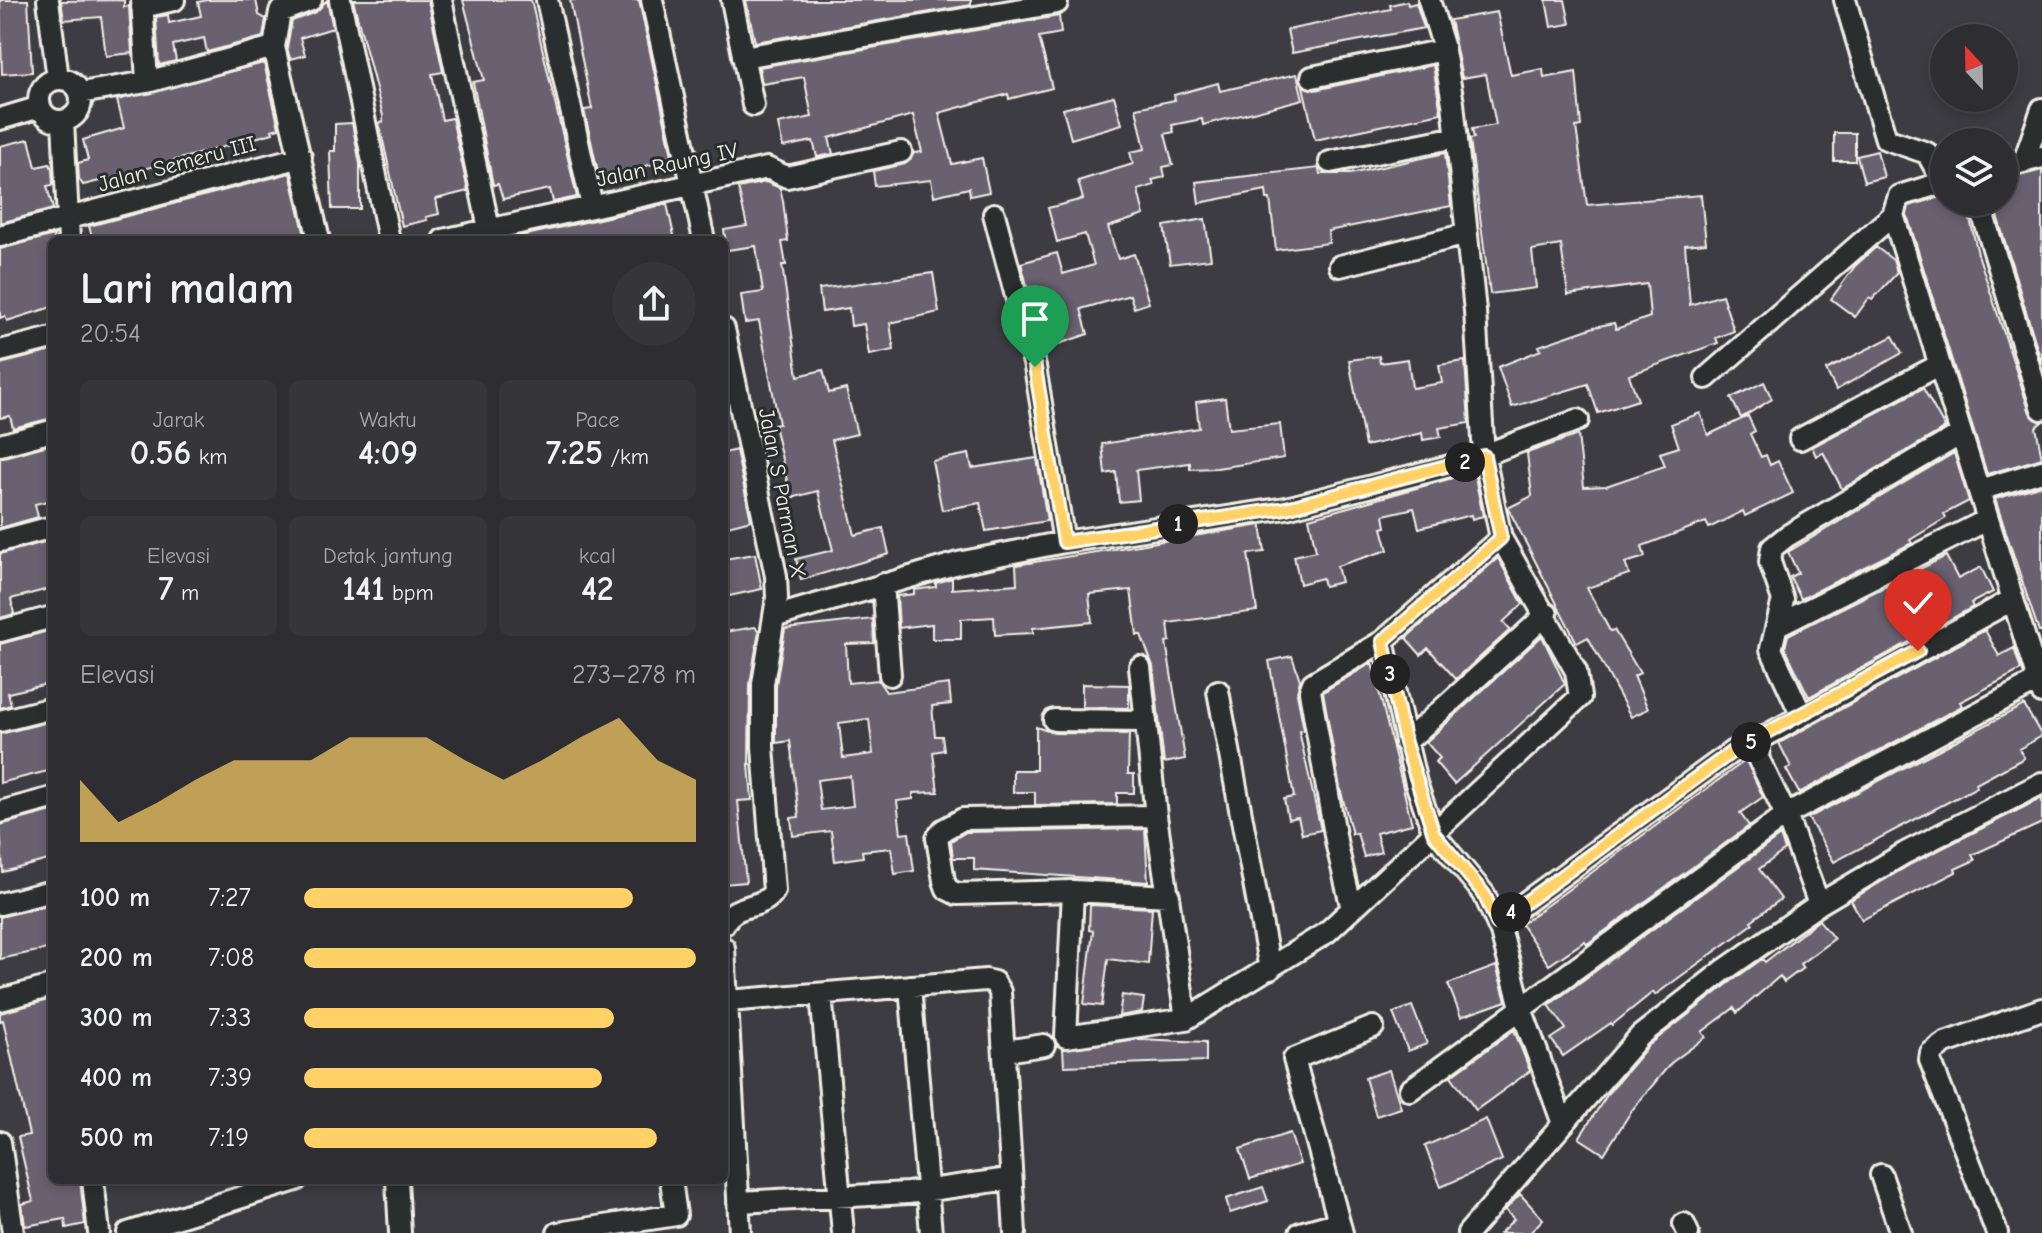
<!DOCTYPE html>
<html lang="id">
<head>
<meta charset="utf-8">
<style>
	body { margin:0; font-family:"Comic Neue",sans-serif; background:#36353a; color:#f1f3f6; height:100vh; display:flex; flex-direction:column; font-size:30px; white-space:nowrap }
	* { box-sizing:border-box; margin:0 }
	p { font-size:26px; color:#a7a8ac }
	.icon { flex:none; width:44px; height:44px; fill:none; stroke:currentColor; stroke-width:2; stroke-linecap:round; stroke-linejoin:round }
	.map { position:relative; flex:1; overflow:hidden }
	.sheet { position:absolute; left:48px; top:236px; width:680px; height:948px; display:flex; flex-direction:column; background:#2e2d32; border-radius:12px; box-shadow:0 4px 12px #0003,0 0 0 2px #49494d }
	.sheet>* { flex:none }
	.needle { width:52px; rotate:338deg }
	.controls { position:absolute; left:1930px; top:24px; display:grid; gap:16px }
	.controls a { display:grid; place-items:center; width:88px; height:88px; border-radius:50%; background:#2e2d32; box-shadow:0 4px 12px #0003,0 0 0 2px #49494d; font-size:40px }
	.pin { position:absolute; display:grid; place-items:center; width:68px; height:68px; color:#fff; margin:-82px -34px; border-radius:50% 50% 50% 0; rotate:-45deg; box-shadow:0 0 8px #0007 }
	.pin .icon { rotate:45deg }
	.km { position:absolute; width:40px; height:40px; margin:-20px; border-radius:50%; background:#222; color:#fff; font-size:22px; line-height:40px; text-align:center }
	.round { display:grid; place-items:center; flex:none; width:84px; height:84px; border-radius:42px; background:#36353a }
	.headline { display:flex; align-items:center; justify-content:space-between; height:136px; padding:0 32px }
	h1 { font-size:44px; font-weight:700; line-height:60px }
	.figures { display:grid; grid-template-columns:repeat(3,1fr); gap:12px; height:136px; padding:8px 32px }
	.figures div { display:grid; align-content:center; border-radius:12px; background:#36353a; text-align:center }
	.figures b { font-size:34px; font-weight:700 }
	.figures small { font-size:22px; font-weight:400 }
	.figures p { font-size:22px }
	.chart { height:224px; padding:16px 32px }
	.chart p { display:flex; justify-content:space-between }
	.chart svg { width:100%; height:144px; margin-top:8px; fill:#ffd166; opacity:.7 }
	ul { padding:0 32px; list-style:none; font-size:26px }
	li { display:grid; grid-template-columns:128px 96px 1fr; align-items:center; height:60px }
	li i { height:20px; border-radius:10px; background:#ffd166 }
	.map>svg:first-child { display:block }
	.building { fill:#696070; stroke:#f4f1e8; stroke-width:2; fill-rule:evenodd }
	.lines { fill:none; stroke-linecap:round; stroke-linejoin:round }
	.street-casing { stroke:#f4f1e8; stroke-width:26 }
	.street { stroke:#2a2d2e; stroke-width:20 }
	.route-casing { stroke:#fff; stroke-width:16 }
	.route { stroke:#ffd166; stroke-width:10 }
	.labels { text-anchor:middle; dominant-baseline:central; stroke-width:6; stroke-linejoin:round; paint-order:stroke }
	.street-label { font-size:22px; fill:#f4f1e8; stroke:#2a2d2e }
</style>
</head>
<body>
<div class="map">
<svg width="2042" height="1233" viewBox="0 0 2042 1233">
	<rect width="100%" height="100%" fill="#3d3c42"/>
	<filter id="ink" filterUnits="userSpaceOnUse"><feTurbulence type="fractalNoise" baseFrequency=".0125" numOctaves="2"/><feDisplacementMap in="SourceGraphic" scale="16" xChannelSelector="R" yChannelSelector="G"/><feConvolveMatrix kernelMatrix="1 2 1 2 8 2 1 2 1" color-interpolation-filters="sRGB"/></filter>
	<g filter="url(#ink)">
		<path class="building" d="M0 0H28L32 72 2 74Z
			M124 0V7L129 6 132 53 106 56 101 17 64 20 61 1Z
			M207 0H256L259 15 266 19 263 37 207 52 204 38 173 45 176 61 159 65 156 17 168 15 169 23 201 16 198 2Z
			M327 0 333 28 300 38 305 55 290 59 287 47 292 21 316 12Z
			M353 0H428L443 72 432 74 442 120 452 118 468 191 436 199 439 214 426 217 427 220 402 226 379 123 383 122V116Z
			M463 0H531L577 197 553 202 550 189 503 199 498 184 493 185 473 82 484 80Z
			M570 0H639L673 160 599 176 584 110 592 109Z
			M746 0H971V5L755 42Z
			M1546 0H1565L1570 24 1551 27Z
			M1407 1 1408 5 1416 3 1424 28 1292 53 1287 30 1391 9 1390 5Z
			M1497 12 1511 75 1543 69 1544 78 1576 72 1581 126 1576 127 1587 205 1701 195 1706 243 1685 245 1690 305 1722 295 1734 331 1716 338 1718 343 1629 375 1638 400 1598 413 1588 384 1512 407 1498 367 1541 350 1539 346 1594 327 1614 323 1616 329 1650 317 1647 284 1568 295 1561 245 1532 250 1536 288 1490 294 1470 139 1474 138 1472 129 1496 125 1486 74 1462 78 1450 20Z
			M1059 16 1061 33 1039 37 1052 88 1009 99 1008 94 939 113 952 164 982 158 989 192 970 196 969 188 934 196 931 180 875 186 873 171 905 164 914 153 922 152 913 115 829 138 833 154 817 157 813 141 783 147 778 124 812 117 804 77 762 84 759 67Z
			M264 63 279 128 272 130 273 133 108 179 83 185 79 179 78 163 88 160 83 140 124 128 117 100Z
			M1433 65 1441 113 1315 140 1303 86 1315 90Z
			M1297 74 1303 99 1203 125 1202 119 1172 125 1174 132 1165 134 1173 165 1163 167 1165 177 1152 180 1154 185 1138 190 1144 215 1108 227 1118 259 1134 254 1149 303 1134 308 1130 295 1081 309 1088 334 1044 349 1021 263 1057 253 1063 274 1094 265 1085 234 1057 242 1048 208 1083 199 1078 181 1133 164 1130 152 1145 149 1136 108 1175 100 1174 95 1218 83 1220 91Z
			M1114 96 1122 124 1071 139 1063 109Z
			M352 123 360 164V209H332L330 151H335V124Z
			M1834 133H1855V161H1834Z
			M29 139 36 167 50 164 52 169 53 185 47 186 53 209 0 223V146Z
			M1877 151 1884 177 1864 182 1857 156Z
			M1445 153 1451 206 1328 231 1329 243 1276 250 1270 199H1267L1266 190 1199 203 1196 182 1319 168 1320 174H1350Z
			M2042 170V364L1993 202H2004V180Z
			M290 173 306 240H93L89 226Z
			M766 182 780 188 783 201 788 241 782 242 786 265H782L798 376 823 370 829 393 846 389 857 434 832 440 855 535 883 528 889 554 801 580 796 559 833 550 818 491 791 498 774 425 779 424 759 321 745 323 741 295 763 292 756 246 727 250 724 230 747 226 738 188Z
			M1944 196V202H1966L1978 254 2030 413 2042 422 2036 427 2042 458 1987 474 1907 215 1909 206Z
			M667 204 675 240H503Z
			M1205 219 1211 259 1170 264 1164 226Z
			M54 235 52 307 7 321 5 316 0 318V249Z
			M1876 247 1893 260 1897 273 1872 300 1869 298 1855 317 1831 299 1855 266Z
			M933 273 939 312 890 323 894 350 869 355 864 324 851 326 849 308 822 312 819 289Z
			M1893 336 1902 353 1836 390 1826 370Z
			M52 351V418L13 428 10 416 0 418V364Z
			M1379 356 1380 363 1408 359 1412 388 1442 383 1439 365 1465 361 1469 423 1439 428 1441 437 1423 440 1422 433 1365 446 1349 360Z
			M1764 382 1772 399 1741 418 1731 398Z
			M1923 388 1945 428 1842 489 1823 452 1816 456 1812 447Z
			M1225 398 1229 429 1280 424 1284 458 1217 468 1190 469V463L1136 470 1139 500 1119 502 1116 472 1105 474 1102 444 1199 428 1196 402Z
			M1700 413 1708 435 1748 416 1755 431 1750 434 1761 457 1766 455 1770 465 1778 461 1793 493 1745 516 1743 511 1709 528 1706 522 1642 546 1645 557 1625 563 1629 574 1587 588 1610 631 1614 630 1640 673 1634 676 1648 709 1631 717 1588 637 1577 643 1508 508 1532 496 1527 453 1578 435 1584 487 1606 486 1665 466 1660 453 1679 447 1671 424Z
			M52 444V500L35 504 38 517 0 528V458Z
			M736 450 751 520 724 527V453Z
			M1954 453 1969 501 1944 514 1946 518 1910 540 1912 543 1801 599 1790 577 1798 573 1788 552Z
			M969 454 972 468 1037 458 1047 521 986 531 980 503 942 510 932 461Z
			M1474 472 1483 516 1472 519 1471 515 1419 528 1414 508 1384 515 1386 527 1382 528 1388 550 1337 566 1341 582 1324 586 1322 578 1300 584 1294 556 1316 551 1309 518Z
			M2042 485V632H2039L1995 499Z
			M1261 525 1265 552 1248 554 1257 611 1168 623 1170 641 1166 642 1185 759 1164 763 1153 666 1141 635H1137L1131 590 1089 594 1092 622 1033 628V633L995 635 994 617 961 619V639H932V624L899 628 897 596 914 594V590L936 587V583L952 578V589L1017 584 1016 565Z
			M52 540V588L11 599 14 614 0 618V554Z
			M755 554 762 589 729 596 724 559Z
			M1946 556 1958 579 1981 567 1993 592 1971 603 1973 607 1809 697 1785 648 1788 635Z
			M1498 558 1523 604 1503 622 1510 630 1456 679 1428 648 1421 655 1406 638Z
			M873 619 874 643 846 644 848 683 878 680 886 692 949 684 951 704 932 706 935 736H942L944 750 933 752 938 792 913 793V799L897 801 901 834 909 833 914 871 895 874 891 848 862 851 863 857 835 861 831 831 793 836 791 818 799 817 790 741 776 743V685L785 629ZM869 719 873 754 843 758 839 723ZM850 776 853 806 821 810 817 780Z
			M755 627 759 631 750 684 749 764 752 800 738 801 746 882 724 884V691H728L724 632Z
			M52 630V683L8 693 11 705 0 708V644Z
			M1985 630 1999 656 2014 648 2021 670 1960 702 1962 706 1799 793 1786 769 1791 767 1779 743Z
			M1542 636 1565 684 1454 784 1435 762 1440 758 1426 742Z
			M1292 656 1300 680 1297 693 1304 730 1299 731 1321 830 1302 834 1298 817 1288 819 1284 799 1294 797 1269 661Z
			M1372 663 1412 824 1376 833 1381 852 1364 857 1357 833 1352 834 1340 788 1323 692Z
			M1082 684 1129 685V708L1082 707Z
			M2024 705 2042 736 2019 749 2024 758 1976 784 1977 787 1834 862 1808 818Z
			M52 721V770L0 783V734Z
			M1036 727 1054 733 1129 734 1128 774H1134V793H1117V804L1035 805V792H1013V770H1036Z
			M1746 760 1763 797 1740 813 1749 826 1587 944 1585 941 1549 965 1521 924Z
			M2042 798V823L1972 855 1975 860 1955 869 1956 872 1862 920 1851 900 1911 864Z
			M52 811V859L3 872 0 825Z
			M1145 829 1148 882 974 870V858H953L951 841 966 832Z
			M1780 836 1785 850 1759 869 1781 899 1751 921 1753 924 1677 979 1655 995 1653 992 1612 1025 1611 1023 1563 1056 1551 1039 1566 1029 1549 1005Z
			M52 904V917L47 918 52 948 0 959V917Z
			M1090 905 1152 908 1148 964 1108 959 1102 1006 1084 1004 1093 931 1089 930Z
			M1819 920 1834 939 1800 964 1803 968 1784 982 1780 976 1737 1013 1734 1008 1702 1032 1706 1037 1671 1063 1632 1110 1604 1154 1579 1138 1609 1092 1649 1045 1733 980 1762 959 1765 962Z
			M1496 966 1506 1001 1461 1017 1448 984Z
			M1122 995 1144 998 1142 1012 1119 1016Z
			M52 999V1180H80L85 1224 66 1228 65 1219 25 1226 22 1204 33 1201 18 1137 29 1135 3 1020 0 1021V1013Z
			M1412 1006 1427 1044 1408 1051 1393 1013Z
			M1514 1030 1530 1071 1476 1110 1451 1076Z
			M1139 1039 1206 1042V1061L1064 1066 1063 1049Z
			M1389 1070 1401 1108 1376 1116 1365 1078Z
			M1486 1119 1502 1160 1441 1187 1425 1146Z
			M1290 1133 1300 1164 1250 1179 1240 1149Z
			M1263 1187 1268 1201 1230 1213 1226 1199Z
			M1520 1194 1543 1219 1530 1233H1500L1514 1219 1505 1210Z"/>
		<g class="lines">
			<defs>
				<path id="street" d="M48 0 58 79
					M142 0 147 82
					M311 0 280 12 274 47 319 240
					M340 0 389 240
					M441 0 489 229
					M547 0 592 206
					M652 0 704 240
					M732 0 753 105
					M1845 0 1886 139 1927 153 1943 182
					M142 7 174 0
					M743 57 1057 3
					M1312 77 1444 50
					M39 100a21 21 0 1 1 42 0a21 21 0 1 1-42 0Z
					M80 93 147 82 274 47
					M0 119 40 107
					M63 121 69 240
					M2024 161 2042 109
					M1330 162 1457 137
					M2004 167 2042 157
					M1944 182 1899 196 1893 215 2042 693
					M1979 202 2042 409
					M994 214 1035 367 1064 542
					M0 236 301 157
					M443 240 767 168 787 177 901 152
					M1340 266 1467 234
					M724 329 776 576 777 598 763 684V747L774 891C763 911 734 901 724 924
					M0 351 52 338
					M1706 378 1893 215
					M1800 439 1939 365
					M0 445 52 431
					M1979 490 2042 471
					M0 541 52 527
					M883 584 890 675
					M774 617 958 563 1064 542 1286 508 1465 462 1578 420
					M1778 625 1987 520
					M0 631 52 617
					M1383 641 1416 783 1434 834 1484 894 1501 932 1522 1011 1562 1121
					M1140 667 1156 816 1186 1019
					M1218 691 1270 969
					M1801 714 1771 649 1783 600 1770 562 1772 548 1787 536 1961 434
					M1054 720 1146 721
					M0 721 52 708
					M1405 743 1547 614
					M0 812 52 798
					M1156 816 963 819 943 830 937 838 944 881 947 889 957 894 1073 891 1169 896
					M1073 891 1066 1037 1186 1019 1326 933 1580 697 1576 671 1501 538 1484 456 1475 311 1453 103 1443 45 1429 0
					M0 904 52 891
					M1819 904 1786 815 1758 758 1760 739 2012 600
					M1352 909 1337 846 1310 691 1313 683 1383 641 1501 538
					M1497 923 1733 751 1760 739
					M724 948 740 1233
					M910 986 931 1233
					M821 994 843 1233
					M0 1000 52 986
					M728 1001 986 980 994 982 1000 992 1015 1233
					M1006 1051 1044 1045
					M1410 1090 1786 815 2038 681
					M0 1142 13 1233
					M1881 1175 1901 1233
					M93 1180 99 1233
					M397 1180 400 1233
					M738 1202 908 1193 1009 1179
					M1684 1224 1688 1233
					M128 1233 296 1180
					M558 1233 676 1215 671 1180
					M1300 1233 1339 1222
					M1342 1233 1294 1059 1373 1027
					M1468 1233 1640 1036 1723 971 1819 904 1905 853 2042 783
					M1997 1233 1930 1060 1931 1053 1945 1043 2042 1009"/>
			</defs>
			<use href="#street" class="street-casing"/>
			<use href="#street" class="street"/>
		</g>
	</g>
	<g class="lines" filter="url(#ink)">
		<defs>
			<path id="route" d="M1035 367 1064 542 1286 508 1484 456 1501 538 1383 641 1405 743 1434 834 1484 894 1497 923 1733 751 1918 651"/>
		</defs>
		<use href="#route" class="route-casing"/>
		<use href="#route" class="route"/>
	</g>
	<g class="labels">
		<g class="street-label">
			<text transform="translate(177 164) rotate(-15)">Jalan Semeru III</text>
			<text transform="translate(667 165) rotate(-12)">Jalan Raung IV</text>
			<text transform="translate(782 493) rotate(79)">Jalan S Parman X</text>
		</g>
	</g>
</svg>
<div class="controls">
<a><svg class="needle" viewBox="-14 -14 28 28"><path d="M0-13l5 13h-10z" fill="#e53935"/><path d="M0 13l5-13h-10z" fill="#a7a8ac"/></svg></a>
<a><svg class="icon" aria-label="layers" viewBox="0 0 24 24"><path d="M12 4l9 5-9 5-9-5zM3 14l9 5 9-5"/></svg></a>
</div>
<div class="pin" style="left:1035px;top:367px;background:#1e9e55"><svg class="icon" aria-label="arrive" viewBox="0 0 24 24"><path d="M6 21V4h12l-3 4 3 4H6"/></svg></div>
<div class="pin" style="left:1918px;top:651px;background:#d93025"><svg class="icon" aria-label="check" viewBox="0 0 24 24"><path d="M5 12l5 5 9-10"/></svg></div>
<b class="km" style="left:1178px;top:524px">1</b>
<b class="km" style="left:1465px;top:462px">2</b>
<b class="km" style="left:1390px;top:674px">3</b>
<b class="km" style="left:1511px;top:912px">4</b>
<b class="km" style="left:1751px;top:742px">5</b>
<section class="sheet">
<div class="headline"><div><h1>Lari malam</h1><p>20:54</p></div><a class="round"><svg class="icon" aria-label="share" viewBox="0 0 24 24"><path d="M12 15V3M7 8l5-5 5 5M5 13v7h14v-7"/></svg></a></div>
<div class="figures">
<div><p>Jarak</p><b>0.56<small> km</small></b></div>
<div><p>Waktu</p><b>4:09</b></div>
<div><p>Pace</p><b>7:25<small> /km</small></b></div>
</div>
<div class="figures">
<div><p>Elevasi</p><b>7<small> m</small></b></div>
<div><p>Detak jantung</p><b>141<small> bpm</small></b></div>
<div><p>kcal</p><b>42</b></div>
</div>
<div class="chart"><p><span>Elevasi</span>273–278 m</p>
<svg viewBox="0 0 160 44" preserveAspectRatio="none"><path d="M0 44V25L10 38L20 32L30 25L40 19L50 19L60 19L70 12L80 12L90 12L100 19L110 25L120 19L130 12L140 6L150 19L160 25V44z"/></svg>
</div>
<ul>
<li><b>100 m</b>7:27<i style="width:84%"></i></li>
<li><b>200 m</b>7:08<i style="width:100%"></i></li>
<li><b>300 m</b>7:33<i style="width:79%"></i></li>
<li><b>400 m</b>7:39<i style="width:76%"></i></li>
<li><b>500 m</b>7:19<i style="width:90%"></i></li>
</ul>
</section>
</div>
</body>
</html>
